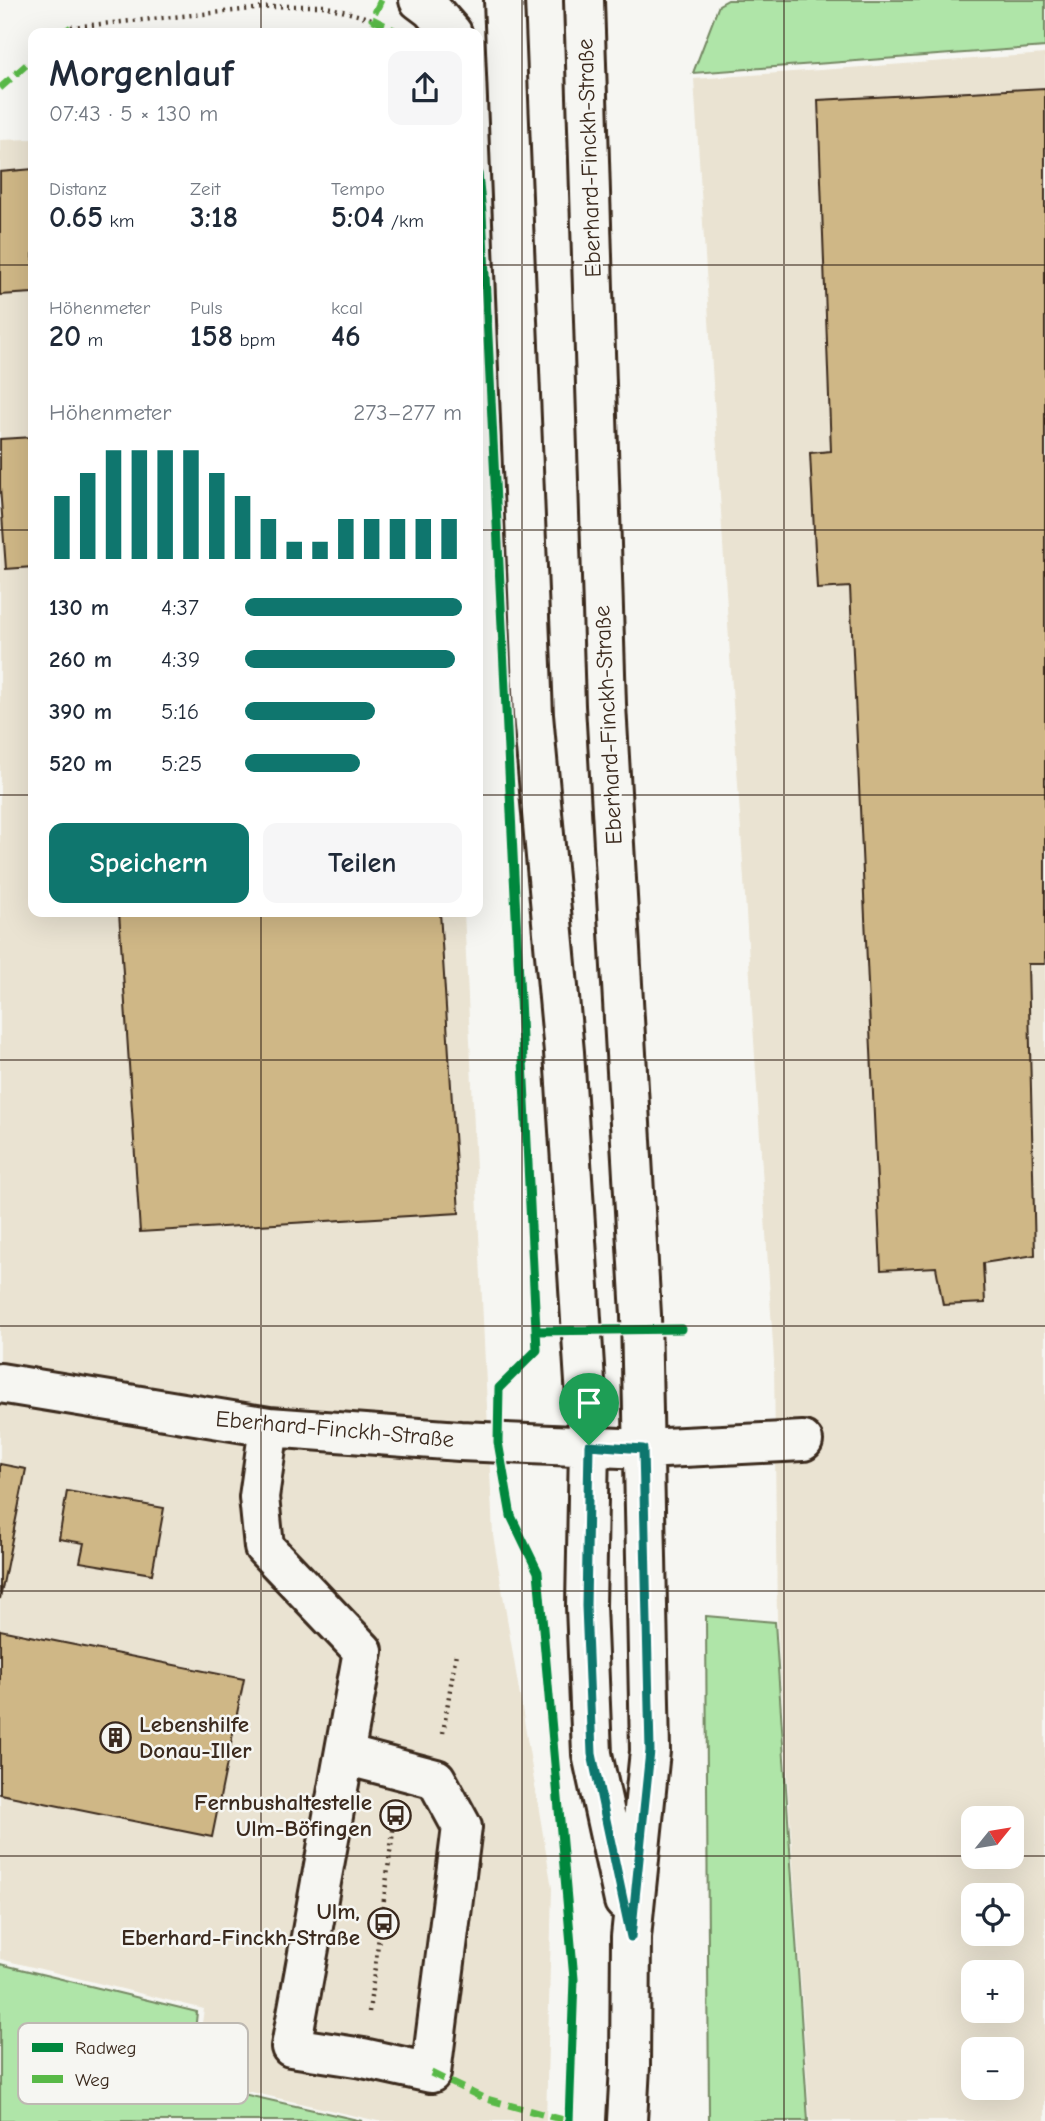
<!DOCTYPE html>
<html lang="de">
<head>
<meta charset="utf-8">
<style>
	body { margin:0; font-family:"Comic Neue",sans-serif; background:#f6f6f7; color:#1f2937; height:100vh; display:flex; flex-direction:column; font-size:26px; white-space:nowrap }
	* { box-sizing:border-box; margin:0 }
	p { font-size:23px; color:#747a83 }
	.icon { flex:none; width:38px; height:38px; fill:none; stroke:currentColor; stroke-width:2; stroke-linecap:round; stroke-linejoin:round }
	.map { position:relative; flex:1; overflow:hidden }
	.details { position:absolute; left:28px; top:28px; width:455px; height:889px; display:flex; flex-direction:column; background:#fff; border-radius:14px; box-shadow:0 7px 28px #0002 }
	.details>* { flex:none }
	.needle { width:46px; rotate:60deg }
	.tools { position:absolute; left:961px; top:1806px; display:grid; gap:14px }
	.tools a { display:grid; place-items:center; width:63px; height:63px; border-radius:14px; background:#fff; box-shadow:0 7px 28px #0002; font-size:35px }
	.pin { position:absolute; display:grid; place-items:center; width:60px; height:60px; color:#fff; margin:-72px -30px; border-radius:50% 50% 50% 0; rotate:-45deg; box-shadow:0 0 7px #0007 }
	.pin .icon { rotate:45deg }
	.round { display:grid; place-items:center; flex:none; width:74px; height:74px; border-radius:14px; background:#f6f6f7 }
	.overview { display:flex; align-items:center; justify-content:space-between; height:119px; padding:0 21px }
	h1 { font-size:38px; font-weight:700; line-height:52px }
	.metrics { display:grid; grid-template-columns:repeat(3,1fr); gap:10px; height:119px; padding:7px 21px }
	.metrics div { display:grid; align-content:center }
	.metrics b { font-size:30px; font-weight:700 }
	.metrics small { font-size:19px; font-weight:400 }
	.metrics p { font-size:19px }
	.chart { height:196px; padding:14px 21px }
	.chart p { display:flex; justify-content:space-between }
	.chart svg { width:100%; height:126px; margin-top:7px; stroke:#0f766e; stroke-width:6 }
	.action { display:flex; gap:14px; margin-top:auto; padding:14px 21px }
	.action a { flex:1; height:80px; border-radius:14px; background:#0f766e; color:#fff; font-size:28px; font-weight:700; line-height:80px; text-align:center }
	.action a+a { background:#f6f6f7; color:#1f2937 }
	ul { padding:0 21px; list-style:none; font-size:23px }
	li { display:grid; grid-template-columns:112px 84px 1fr; align-items:center; height:52px }
	li i { height:18px; border-radius:9px; background:#0f766e }
	.map>svg:first-child { display:block }
	.built { fill:#eae3d2; fill-rule:evenodd }
	.green { fill:#afe5a8; stroke:#758863; stroke-width:2 }
	.building { fill:#cfb786; stroke:#3b2a1e; stroke-width:2 }
	.lines { fill:none; stroke-linecap:round; stroke-linejoin:round }
	.minor-casing { stroke:#3b2a1e; stroke-width:44 }
	.path { stroke:#3b2a1e; stroke-width:4.5; stroke-dasharray:2 5; stroke-linecap:butt }
	.minor { stroke:#f6f6f2; stroke-width:38 }
	.quiet { stroke:#58b947; stroke-width:7; stroke-dasharray:14 7; stroke-linecap:butt }
	.cycleway-casing { stroke:#f6f6f2; stroke-width:13 }
	.cycleway { stroke:#00873e; stroke-width:9 }
	.route-casing { stroke:#fff; stroke-width:14 }
	.route { stroke:#0f766e; stroke-width:9 }
	.grid { fill:none; stroke:#3b2a1e; stroke-width:2; stroke-opacity:0.55 }
	.labels { text-anchor:middle; dominant-baseline:central; stroke-width:5; stroke-linejoin:round; paint-order:stroke }
	.street-label { font-size:23px; fill:#3b2a1e; stroke:#f6f6f2 }
	.poi-label { font-size:23px; font-weight:bold; fill:#3b2a1e; stroke:#f6f6f2; text-anchor:end }
	.key { fill:#f6f6f2; stroke:#beb9b2; stroke-width:2 }
	.key-label { font-size:19px; fill:#3b2a1e }
</style>
</head>
<body>
<div class="map">
<svg width="1045" height="2121" viewBox="0 0 1045 2121">
	<rect width="100%" height="100%" fill="#f6f6f2"/>
	<filter id="ink" filterUnits="userSpaceOnUse"><feTurbulence type="fractalNoise" baseFrequency=".0143" numOctaves="2"/><feDisplacementMap in="SourceGraphic" scale="14" xChannelSelector="R" yChannelSelector="G"/><feConvolveMatrix kernelMatrix="1 2 1 2 8 2 1 2 1" color-interpolation-filters="sRGB"/></filter>
	<g filter="url(#ink)">
		<path class="built" d="M1045 54V2121H810L777 1621 774 1361 694 79ZM973 1818H1012V1857H973ZM973 1895H1012V1934H973ZM973 1972H1012V2011H973ZM973 2049H1012V2088H973Z
			M33 139V912H464L493 1535 552 1888 546 2121H378L194 2079 204 2009 0 1959V140Z"/>
		<path class="green" d="M728 0H1045V47L693 73 719 5Z
			M706 1616 775 1622 808 2121H709Z
			M0 1964 197 2012 190 2082 362 2121H0Z"/>
		<path class="building" d="M1045 88V964H1028L1035 1255 983 1263 985 1303 943 1305 936 1267 881 1270 850 587 817 589 810 453 831 451 818 100Z
			M33 169V293L0 295V172Z
			M33 437V567L6 569 0 487V439Z
			M119 912H440L459 1213 140 1232Z
			M0 1464 26 1469 0 1599Z
			M67 1491 164 1508 152 1574 80 1562 84 1543 59 1539Z
			M0 1630 244 1679 212 1837 0 1794Z"/>
		<g class="lines">
			<defs>
				<path id="minor" d="M419 0 431 9 452 33
					M504 0 533 715 564 1052 589 1445 586 1606 592 1754 624 1901
					M584 0 606 705 641 1315 650 1751 631 1937 630 2066 627 2121
					M0 1383 269 1427 460 1441 644 1449 803 1441
					M269 1427 259 1497 264 1547 363 1651 291 2047 363 2058 431 2073 462 1827 436 1779 345 1755"/>
			</defs>
			<use href="#minor" class="minor-casing"/>
			<path class="path" d="M71 27 284 6H324L372 19
				M443 1733 456 1653
				M369 2012 395 1816"/>
			<use href="#minor" class="minor"/>
			<path class="quiet" d="M381 0 372 19 400 33
				M63 33 71 27
				M0 88 33 59
				M431 2073 483 2098 567 2121"/>
			<defs>
				<path id="cycleway" d="M478 174 482 213 537 1350 499 1388 498 1442 511 1516 538 1572 574 1979 569 2121
					M536 1331 681 1329"/>
			</defs>
			<use href="#cycleway" class="cycleway-casing"/>
			<use href="#cycleway" class="cycleway"/>
		</g>
	</g>
	<g class="lines" filter="url(#ink)">
		<defs>
			<path id="route" d="M589 1445 643 1449 650 1751 631 1937 592 1754 586 1606Z"/>
		</defs>
		<use href="#route" class="route-casing"/>
		<use href="#route" class="route"/>
	</g>
	<path class="grid" d="M261 0V33M522 0V2121M784 0V2121M0 265H33M478 265H1045M0 530H33M478 530H1045M0 795H33M478 795H1045M261 912V2121M0 1060H1045M0 1326H1045M0 1591H1045M0 1856H973M1012 1856H1045"/>
	<defs>
		<symbol id="building-ring" viewBox="-11 -11 22 22"><circle r="9.5" fill="#f6f6f2" stroke="#3b2a1e" stroke-width="1.5"/><path d="M-4-6H4V6H1V3H-1V6H-4ZM-2.5-4.3h1.7v1.8h-1.7ZM.8-4.3h1.7v1.8H.8ZM-2.5-1h1.7V.8h-1.7ZM.8-1h1.7V.8H.8Z" fill="#3b2a1e"/></symbol>
		<symbol id="bus-ring" viewBox="-11 -11 22 22"><circle r="9.5" fill="#f6f6f2" stroke="#3b2a1e" stroke-width="1.5"/><path d="M-5-6H5V4H4V6H2V4H-2V6H-4V4H-5ZM-3.5-4V0h7V-4ZM-3.5 1.2v1.5H-2V1.2ZM2 1.2v1.5H3.5V1.2Z" fill="#3b2a1e"/></symbol>
	</defs>
	<g fill-rule="evenodd">
		<use href="#building-ring" x="98" y="1720" width="35" height="35"/>
		<use href="#bus-ring" x="378" y="1798" width="35" height="35"/>
		<use href="#bus-ring" x="366" y="1906" width="35" height="35"/>
	</g>
	<g class="labels">
		<g class="street-label">
			<text transform="translate(589 158) rotate(-92)">Eberhard-Finckh-Straße</text>
			<text transform="translate(608 725) rotate(-93)">Eberhard-Finckh-Straße</text>
			<text transform="translate(335 1429) rotate(5)">Eberhard-Finckh-Straße</text>
		</g>
		<g class="poi-label">
			<text x="139" y="1724" text-anchor="start">Lebenshilfe<tspan x="139" dy="26">Donau-Iller</tspan></text>
			<text x="372" y="1802">Fernbushaltestelle<tspan x="372" dy="26">Ulm-Böfingen</tspan></text>
			<text x="360" y="1911">Ulm,<tspan x="360" dy="26">Eberhard-Finckh-Straße</tspan></text>
		</g>
	</g>
	<rect x="18" y="2023" width="230" height="81" rx="10" class="key"/>
	<rect x="32" y="2043" width="31" height="9" fill="#00873e"/>
	<rect x="32" y="2075" width="31" height="8" fill="#58b947"/>
	<g class="key-label">
		<text x="75" y="2054">Radweg</text>
		<text x="75" y="2086">Weg</text>
	</g>
</svg>
<div class="tools">
<a><svg class="needle" viewBox="-14 -14 28 28"><path d="M0-13l5 13h-10z" fill="#e53935"/><path d="M0 13l5-13h-10z" fill="#747a83"/></svg></a>
<a><svg class="icon" aria-label="locate" viewBox="0 0 24 24"><circle cx="12" cy="12" r="6"/><path d="M12 2v4M12 18v4M2 12h4M18 12h4"/></svg></a>
<a>+</a>
<a>−</a>
</div>
<div class="pin" style="left:589px;top:1445px;background:#1e9e55"><svg class="icon" aria-label="arrive" viewBox="0 0 24 24"><path d="M6 21V4h12l-3 4 3 4H6"/></svg></div>
<section class="details">
<div class="overview"><div><h1>Morgenlauf</h1><p>07:43 · 5 × 130 m</p></div><a class="round"><svg class="icon" aria-label="share" viewBox="0 0 24 24"><path d="M12 15V3M7 8l5-5 5 5M5 13v7h14v-7"/></svg></a></div>
<div class="metrics">
<div><p>Distanz</p><b>0.65<small> km</small></b></div>
<div><p>Zeit</p><b>3:18</b></div>
<div><p>Tempo</p><b>5:04<small> /km</small></b></div>
</div>
<div class="metrics">
<div><p>Höhenmeter</p><b>20<small> m</small></b></div>
<div><p>Puls</p><b>158<small> bpm</small></b></div>
<div><p>kcal</p><b>46</b></div>
</div>
<div class="chart"><p><span>Höhenmeter</span>273–277 m</p>
<svg viewBox="0 0 160 44" preserveAspectRatio="none"><path d="M5 44V22M15 44V14M25 44V6M35 44V6M45 44V6M55 44V6M65 44V14M75 44V22M85 44V30M95 44V38M105 44V38M115 44V30M125 44V30M135 44V30M145 44V30M155 44V30"/></svg>
</div>
<ul>
<li><b>130 m</b>4:37<i style="width:100%"></i></li>
<li><b>260 m</b>4:39<i style="width:97%"></i></li>
<li><b>390 m</b>5:16<i style="width:60%"></i></li>
<li><b>520 m</b>5:25<i style="width:53%"></i></li>
</ul>
<div class="action"><a>Speichern</a><a>Teilen</a></div>
</section>
</div>
</body>
</html>
